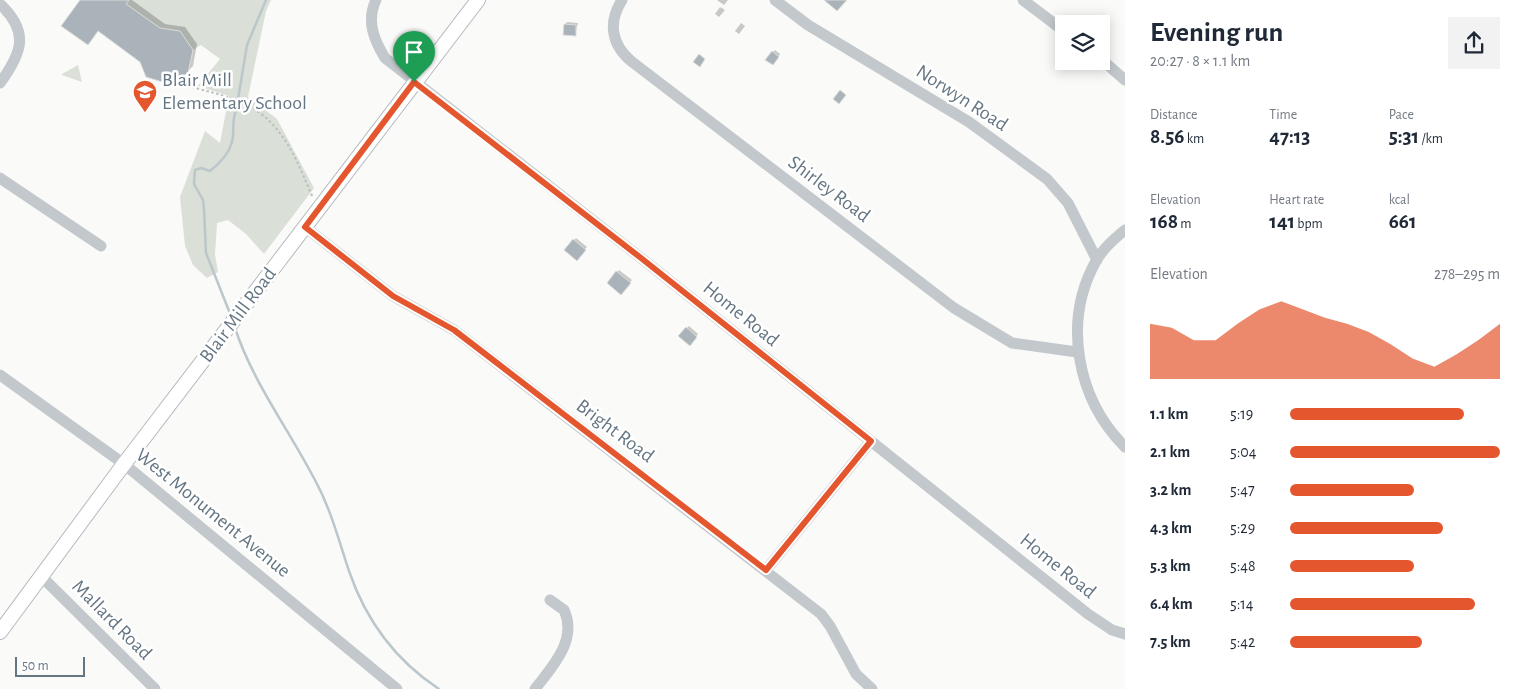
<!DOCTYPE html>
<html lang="en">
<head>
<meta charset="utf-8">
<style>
	body { margin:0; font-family:"Alegreya Sans",sans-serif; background:#f2f2f3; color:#1f2937; height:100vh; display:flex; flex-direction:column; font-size:19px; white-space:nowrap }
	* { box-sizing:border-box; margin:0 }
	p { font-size:16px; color:#747a83 }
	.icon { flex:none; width:28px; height:28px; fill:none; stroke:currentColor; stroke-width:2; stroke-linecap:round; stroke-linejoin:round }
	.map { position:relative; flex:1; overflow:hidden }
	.sheet { display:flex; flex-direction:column; background:#fff; width:400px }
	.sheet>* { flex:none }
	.buttons { position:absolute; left:1055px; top:15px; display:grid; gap:10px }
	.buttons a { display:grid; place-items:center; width:55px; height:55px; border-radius:0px; background:#fff; box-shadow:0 2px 12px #0003; font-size:25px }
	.scale { position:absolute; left:15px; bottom:12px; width:70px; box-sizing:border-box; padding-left:5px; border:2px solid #657683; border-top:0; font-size:14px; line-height:18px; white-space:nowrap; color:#657683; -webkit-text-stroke:4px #fff; paint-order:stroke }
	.pin { position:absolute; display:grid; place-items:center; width:42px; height:42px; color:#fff; margin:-51px -21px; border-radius:50% 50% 50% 0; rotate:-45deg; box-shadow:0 0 5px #0007 }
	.pin .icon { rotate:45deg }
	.round { display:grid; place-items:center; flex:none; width:52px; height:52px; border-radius:0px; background:#f2f2f3 }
	.overview { display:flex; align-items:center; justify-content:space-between; height:85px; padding:0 25px }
	h1 { font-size:28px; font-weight:700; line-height:38px }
	.figures { display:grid; grid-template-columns:repeat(3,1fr); gap:8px; height:85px; padding:5px 25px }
	.figures div { display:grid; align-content:center }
	.figures b { font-size:21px; font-weight:700 }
	.figures small { font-size:14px; font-weight:400 }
	.figures p { font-size:14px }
	.chart { height:140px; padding:10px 25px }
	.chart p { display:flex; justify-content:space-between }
	.chart svg { width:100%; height:90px; margin-top:5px; fill:#e4572e; opacity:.7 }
	ul { padding:0 25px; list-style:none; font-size:16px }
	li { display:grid; grid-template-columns:80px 60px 1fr; align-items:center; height:38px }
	li i { height:12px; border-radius:6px; background:#e4572e }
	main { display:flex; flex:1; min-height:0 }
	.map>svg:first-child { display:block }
	.green { fill:#dadfd7 }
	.shadow { fill:#0003 }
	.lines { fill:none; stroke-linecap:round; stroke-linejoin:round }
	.stream { stroke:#bbc7cb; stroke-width:2.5 }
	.building { fill:#aab3b9; stroke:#dcdcda }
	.major-casing { stroke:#b5babe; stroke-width:16 }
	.path { stroke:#bbbfc2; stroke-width:2; stroke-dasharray:2.5 2.5; stroke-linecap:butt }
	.minor { stroke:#c3c8cc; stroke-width:11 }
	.major { stroke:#fff; stroke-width:14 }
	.route-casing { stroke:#fff; stroke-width:10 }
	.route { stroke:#e4572e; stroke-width:6 }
	.labels { text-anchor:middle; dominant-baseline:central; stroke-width:5; stroke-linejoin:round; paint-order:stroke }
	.poi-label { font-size:20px; fill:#657683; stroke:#fff; text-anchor:start }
	.street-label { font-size:20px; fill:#657683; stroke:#fff }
</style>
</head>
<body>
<main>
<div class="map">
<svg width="1125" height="689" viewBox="0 0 1125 689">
	<rect width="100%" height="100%" fill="#fafaf8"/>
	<path class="green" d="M129 0H271L266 11 248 97 277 119 314 188 264 254 246 234 228 220 217 223 215 255 218 272 207 278 193 265 185 246 180 197 205 131 220 143 229 96 198 86 220 59 201 45 193 50 180 31 160 28 126 4Z
		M78 65 82 82 62 75V74Z"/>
	<path class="shadow" d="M81 0H132L165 24 185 27 197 44 193 66 187 72 99 30 88 44Z
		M717 0H728L724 5Z
		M720 7 725 10 719 17 715 14Z
		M567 22 578 23 575 35 565 25Z
		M741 23 745 26 739 34 735 31Z
		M775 50 780 54 775 62 773 52Z
		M576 238 587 247 577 259 566 250Z
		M619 270 632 280 621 293 617 272Z
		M689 326 698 334 690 344 680 336Z"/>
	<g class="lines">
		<path class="stream" d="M231 316 206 253 204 209 203 200 194 184 195 170 201 168 210 171C219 164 229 153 232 142 235 131 231 122 236 111L247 45 266 0
			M235 328C253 383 290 431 316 482 331 510 339 541 349 571 366 621 395 660 439 689"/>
	</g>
	<path class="building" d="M80 0H129L126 4 160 28 180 31 193 50 188 73 169 84 146 77 140 62 98 31 88 45 61 26Z
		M824 0H847L837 11Z
		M564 24 576 25V36L563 35Z
		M772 51 779 57 773 65 765 60Z
		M699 54 705 59 700 67 693 62Z
		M840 90 846 95 839 104 833 99Z
		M573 239 586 250 577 261 564 250Z
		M616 271 631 283 621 295 607 283Z
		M686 327 697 337 690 346 678 336Z"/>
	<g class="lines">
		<defs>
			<path id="major" d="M0 632 124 464 478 0"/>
		</defs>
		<use href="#major" class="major-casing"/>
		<path class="path" d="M192 87C209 92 230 96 247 105 284 124 297 161 313 198"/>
		<path class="minor" d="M376 0C366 21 374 40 385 58L641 258 1088 614 1112 630 1125 634
			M622 0C608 22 611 44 631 61L954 308 1012 343 1077 352
			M775 0 808 25 969 122 1047 179 1068 203 1097 260
			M1023 0 1064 31
			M0 4C30 32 22 53 0 83
			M1101 59 1125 80
			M0 178 101 246
			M305 227 393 296 454 330 821 614 830 626 856 674 872 689
			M1125 230C1115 238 1102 250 1096 261 1062 322 1077 399 1125 447
			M0 375 124 464 397 689
			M766 570 871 441
			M42 577 155 689
			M535 689C552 667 578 640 564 610L550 600"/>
		<use href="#major" class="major"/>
	</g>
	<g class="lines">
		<defs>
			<path id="route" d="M414 82 641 258 871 441 766 570 454 330 393 296 305 227Z"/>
		</defs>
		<use href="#route" class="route-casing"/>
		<use href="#route" class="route"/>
	</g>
	<defs>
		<symbol id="school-pin" viewBox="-11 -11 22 30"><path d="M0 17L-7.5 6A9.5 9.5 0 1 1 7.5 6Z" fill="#e4572e" stroke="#fff"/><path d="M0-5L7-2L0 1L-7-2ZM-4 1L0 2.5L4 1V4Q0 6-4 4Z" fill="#fff"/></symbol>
	</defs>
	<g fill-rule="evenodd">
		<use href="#school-pin" x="131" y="78" width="28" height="38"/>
	</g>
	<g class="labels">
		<g class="poi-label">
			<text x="162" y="80">Blair Mill<tspan x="162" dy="23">Elementary School</tspan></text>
		</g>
		<g class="street-label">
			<text transform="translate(962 98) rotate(33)">Norwyn Road</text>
			<text transform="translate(829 189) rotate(37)">Shirley Road</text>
			<text transform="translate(741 314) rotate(39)">Home Road</text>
			<text transform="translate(238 315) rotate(-53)">Blair Mill Road</text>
			<text transform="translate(615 431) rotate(37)">Bright Road</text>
			<text transform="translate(213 513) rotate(39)">West Monument Avenue</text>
			<text transform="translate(1058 566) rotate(39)">Home Road</text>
			<text transform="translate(112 620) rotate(45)">Mallard Road</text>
		</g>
	</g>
</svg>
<div class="buttons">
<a><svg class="icon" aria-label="layers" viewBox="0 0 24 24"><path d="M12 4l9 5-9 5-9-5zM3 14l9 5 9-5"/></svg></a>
</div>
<div class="scale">50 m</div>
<div class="pin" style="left:414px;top:82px;background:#1e9e55"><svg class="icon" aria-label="arrive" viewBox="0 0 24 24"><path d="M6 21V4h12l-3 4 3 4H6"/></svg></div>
</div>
<section class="sheet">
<div class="overview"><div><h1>Evening run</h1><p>20:27 · 8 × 1.1 km</p></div><a class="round"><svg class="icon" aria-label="share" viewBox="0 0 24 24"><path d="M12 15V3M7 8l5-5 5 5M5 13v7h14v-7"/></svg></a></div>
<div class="figures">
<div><p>Distance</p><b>8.56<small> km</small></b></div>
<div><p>Time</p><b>47:13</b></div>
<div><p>Pace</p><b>5:31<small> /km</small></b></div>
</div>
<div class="figures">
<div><p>Elevation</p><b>168<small> m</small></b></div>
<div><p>Heart rate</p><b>141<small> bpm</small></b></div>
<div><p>kcal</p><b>661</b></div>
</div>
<div class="chart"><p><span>Elevation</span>278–295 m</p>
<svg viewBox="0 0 160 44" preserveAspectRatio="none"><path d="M0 44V17L10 19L20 25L30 25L40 17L50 10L60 6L70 10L80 14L90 17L100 21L110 27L120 34L130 38L140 32L150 25L160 17V44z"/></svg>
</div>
<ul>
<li><b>1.1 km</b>5:19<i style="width:83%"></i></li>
<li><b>2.1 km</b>5:04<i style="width:100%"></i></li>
<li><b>3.2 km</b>5:47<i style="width:59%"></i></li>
<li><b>4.3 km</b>5:29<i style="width:73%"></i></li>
<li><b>5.3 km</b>5:48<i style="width:59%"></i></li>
<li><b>6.4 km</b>5:14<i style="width:88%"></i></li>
<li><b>7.5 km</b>5:42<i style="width:63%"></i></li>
</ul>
</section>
</main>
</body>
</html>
